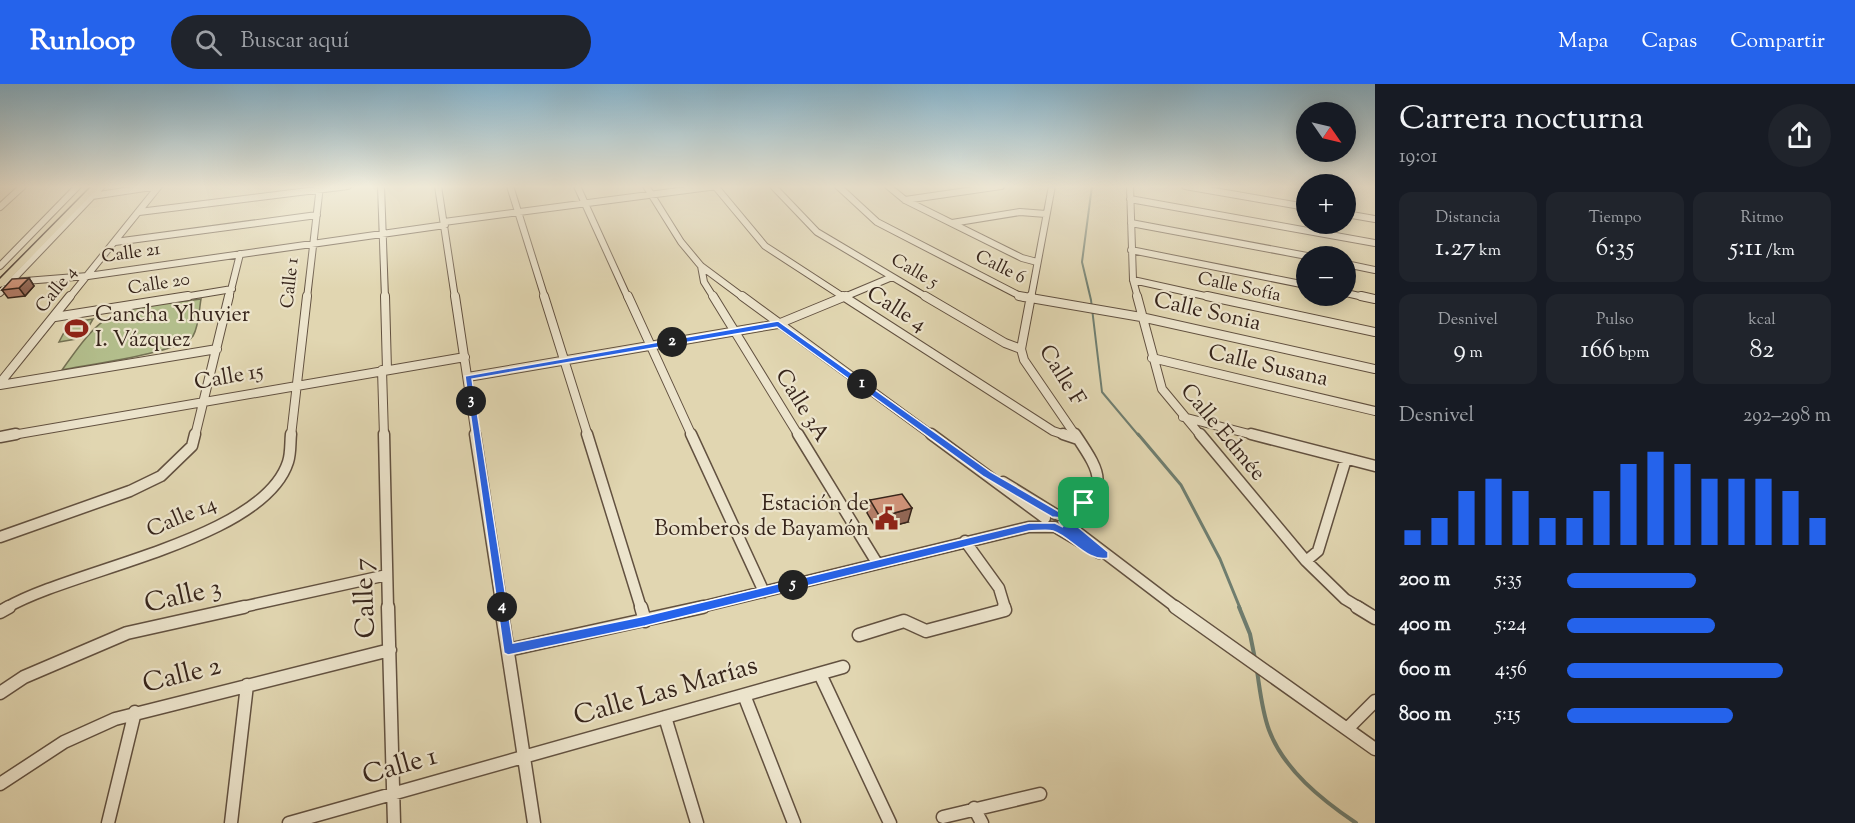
<!DOCTYPE html>
<html lang="es">
<head>
<meta charset="utf-8">
<style>
	body { margin:0; font-family:"Sorts Mill Goudy",serif; background:#20242c; color:#f1f3f6; height:100vh; display:flex; flex-direction:column; font-size:22px; white-space:nowrap }
	* { box-sizing:border-box; margin:0 }
	p { font-size:20px; color:#9ea1a6 }
	.icon { flex:none; width:33px; height:33px; fill:none; stroke:currentColor; stroke-width:2; stroke-linecap:round; stroke-linejoin:round }
	.map { position:relative; flex:1; overflow:hidden }
	.sheet { display:flex; flex-direction:column; background:#171b24; width:480px }
	.sheet>* { flex:none }
	.needle { width:39px; rotate:124deg }
	.tools { position:absolute; left:1296px; top:18px; display:grid; gap:12px }
	.tools a { display:grid; place-items:center; width:60px; height:60px; border-radius:50%; background:#171b24; box-shadow:0 3px 15px #0003; font-size:30px }
	.pin { position:absolute; display:grid; place-items:center; width:51px; height:51px; color:#fff; margin:-26px; border-radius:12px; box-shadow:0 3px 9px #0006 }
	.km { position:absolute; width:30px; height:30px; margin:-15px; border-radius:50%; background:#222; color:#fff; font-size:16px; line-height:30px; text-align:center }
	.round { display:grid; place-items:center; flex:none; width:63px; height:63px; border-radius:32px; background:#20242c }
	.headline { display:flex; align-items:center; justify-content:space-between; height:102px; padding:0 24px }
	h1 { font-size:33px; font-weight:600; line-height:45px }
	.stats { display:grid; grid-template-columns:repeat(3,1fr); gap:9px; height:102px; padding:6px 24px }
	.stats div { display:grid; align-content:center; border-radius:12px; background:#20242c; text-align:center }
	.stats b { font-size:26px; font-weight:600 }
	.stats small { font-size:16px; font-weight:400 }
	.stats p { font-size:16px }
	.chart { height:168px; padding:12px 24px }
	.chart p { display:flex; justify-content:space-between }
	.chart svg { width:100%; height:108px; margin-top:6px; stroke:#2563eb; stroke-width:6 }
	ul { padding:0 24px; list-style:none; font-size:20px }
	li { display:grid; grid-template-columns:96px 72px 1fr; align-items:center; height:45px }
	li i { height:15px; border-radius:8px; background:#2563eb }
	header { display:flex; align-items:center; gap:36px; box-sizing:border-box; height:84px; padding:0 30px; background:#2563eb; color:#fff }
	header strong { font-size:28px }
	nav { display:flex; gap:33px; margin-inline-start:auto; font-size:21px }
	.search { width:420px; height:54px; background:#20242c; display:flex; align-items:center; gap:15px; box-sizing:border-box; padding:0 21px; border-radius:33px; color:#9ea1a6; font-size:22px }
	main { display:flex; flex:1; min-height:0 }
	.map>svg:first-child { display:block }
	.green { fill:#b3be8c; stroke:#757254; stroke-width:1.5 }
	.lines { fill:none; stroke-linecap:round; stroke-linejoin:round }
	.stream-far2 { stroke:#6f7e70; stroke-width:2 }
	.stream-far1 { stroke:#6f7e70; stroke-width:3 }
	.stream { stroke:#6f7e70; stroke-width:4 }
	.minor-far3-casing { stroke:#625140; stroke-width:8 }
	.minor-far2-casing { stroke:#625140; stroke-width:10 }
	.minor-far1-casing { stroke:#625140; stroke-width:13 }
	.minor-casing { stroke:#625140; stroke-width:15 }
	.major-casing { stroke:#37251b; stroke-width:3 }
	.minor-far3 { stroke:#ece4cc; stroke-width:6 }
	.minor-far2 { stroke:#ece4cc; stroke-width:8 }
	.minor-far1 { stroke:#ece4cc; stroke-width:10 }
	.minor { stroke:#ece4cc; stroke-width:12 }
	.major { fill:#e1d6b1; fill-rule:evenodd }
	.wall { fill:#b37e68; stroke:#37251b; stroke-width:1.5 }
	.shaded-wall { fill:#926755; stroke:#37251b; stroke-width:1.5 }
	.building { fill:#d09379; stroke:#37251b; stroke-width:1.5 }
	.route { fill:#2563eb; stroke:#fff; stroke-width:1.5; fill-rule:evenodd }
	.labels { text-anchor:middle; dominant-baseline:central; stroke-width:4.5; stroke-linejoin:round; paint-order:stroke }
	.far-street-label { font-size:18px; fill:#37251b; stroke:#ece4cc }
	.street-label { font-size:22px; fill:#37251b; stroke:#ece4cc }
	.poi-label { font-size:22px; fill:#37251b; stroke:#ece4cc; text-anchor:start }
	.near-street-label { font-size:27px; fill:#37251b; stroke:#ece4cc }
</style>
</head>
<body>
<header>
<strong>Runloop</strong>
<div class="search"><svg class="icon" aria-label="search" viewBox="0 0 24 24"><circle cx="10" cy="10" r="6"/><path d="M15 15l6 6"/></svg>Buscar aquí</div>
<nav><a>Mapa</a><a>Capas</a><a>Compartir</a></nav>
</header>
<main>
<div class="map">
<svg width="1375" height="739" viewBox="0 0 1375 739">
	<rect width="100%" height="100%" fill="#e1d6b1"/>
	<filter id="stains"><feTurbulence type="fractalNoise" baseFrequency=".00333" numOctaves="4"/><feColorMatrix values="0 0 0 0 .2 0 0 0 0 .09 0 0 0 0 .02 0 0 0 .5 -.17"/></filter>
	<radialGradient id="worn" r=".72"><stop offset=".6" stop-color="#630" stop-opacity="0"/><stop offset="1" stop-color="#630" stop-opacity=".3"/></radialGradient>
	<path class="green" d="M201 215C199 226 199 242 193 252 182 268 86 281 62 286 75 268 90 245 109 233 130 220 176 219 201 215Z
		M93 235 82 254 59 258 69 239Z"/>
	<g class="lines">
		<path class="stream-far2" d="M1092 102 1082 178 1091 216 1102 308 1139 352"/>
		<path class="stream-far1" d="M1138 350 1181 401 1220 475 1240 524"/>
		<path class="stream" d="M1239 523 1250 550 1255 575
			M1257 587C1260 606 1262 627 1269 646 1284 686 1322 716 1356 739"/>
		<defs>
			<path id="minor-far3" d="M381 102 385 214
				M438 102 455 214
				M510 102 545 214
				M577 102 628 214
				M646 102 681 158 701 182 744 214
				M715 102 765 162 845 214
				M773 102 817 148 928 214
				M838 102 877 138 1024 214
				M888 102 905 116 1022 174 1037 178
				M1130 102 1133 196 1138 214
				M1185 102 1306 123
				M92 112 158 102
				M1130 115 1375 159
				M905 116 1001 102
				M0 123 23 102
				M139 128 348 102
				M1346 130 1375 135
				M444 138 717 102
				M952 139 1020 128 1046 130
				M1131 139 1307 172
				M115 158 317 131
				M1131 166 1306 201
				M1346 180 1375 186
				M0 182 78 102
				M701 182 704 198 714 214
				M1133 196 1214 214
				M0 199 88 192 445 141
				M0 209 102 102
				M1346 209 1368 214
				M69 214 159 102
				M178 214 232 205
				M229 214 240 170
				M307 214 320 102
				M842 214 892 193
				M1031 214 1052 102"/>
			<path id="minor-far2" d="M385 212 387 286
				M455 212 476 352
				M544 212 588 352
				M628 212 692 352
				M713 212 799 352
				M742 212 933 352
				M843 212 1053 347 1068 352
				M925 212 1005 259 1021 265
				M1019 212 1141 233 1375 285
				M1031 212 1021 265 1024 276 1076 352
				M1137 212 1162 305 1201 352
				M1207 212 1375 248
				M1361 212 1375 215
				M55 233 188 212
				M1152 274 1375 327
				M382 286 384 352
				M468 293 778 240 846 212
				M0 299 70 212
				M0 301 217 265
				M1183 333 1257 352
				M7 352 465 273
				M195 352 229 212
				M291 352 307 212"/>
			<path id="minor-far1" d="M384 350 388 524
				M475 350 502 524
				M587 350 641 524
				M691 350 764 508
				M798 350 877 479
				M931 350 1045 434
				M1063 350 1078 355
				M1075 350C1104 393 1110 404 1064 438L1177 524
				M1200 350 1306 477 1345 515 1360 524
				M1251 350 1375 382
				M0 353 16 350
				M1003 398 1055 430
				M1059 431 1078 419H1085
				M0 453 130 407 161 392 192 362 195 350
				M965 457 999 504 1005 524
				M1306 477 1318 467 1346 375
				M6 524C72 485 263 456 288 378 291 369 290 359 291 350
				M238 524 387 491
				M697 524 1029 443H1055L1099 469"/>
			<path id="minor" d="M388 523 394 739
				M501 523 534 739
				M641 523 645 537
				M1175 523 1375 665
				M1357 523 1375 534
				M0 528 9 523
				M859 551 904 537 926 547 1005 526 1004 523
				M508 566 703 523
				M820 590 890 739
				M0 609 24 593 127 549 244 523
				M744 611 794 739
				M665 633 697 739
				M1347 645 1375 617
				M0 700 64 658 115 635 390 566
				M974 724 982 739
				M943 733 1040 710
				M108 739 135 628
				M231 739 247 601
				M289 739 843 583"/>
			<path id="major" d="M92 102H100L3 202 0 203V195Z"/>
		</defs>
		<use href="#minor-far3" class="minor-far3-casing"/>
		<use href="#minor-far2" class="minor-far2-casing"/>
		<use href="#minor-far1" class="minor-far1-casing"/>
		<use href="#minor" class="minor-casing"/>
		<use href="#major" class="major-casing"/>
		<use href="#minor-far3" class="minor-far3"/>
		<use href="#minor-far2" class="minor-far2"/>
		<use href="#minor-far1" class="minor-far1"/>
		<use href="#minor" class="minor"/>
		<use href="#major" class="major"/>
	</g>
	<path class="wall" d="M29 194 34 202 25 212 8 214 2 206Z
		M870 416 908 438 877 446 867 429Z"/>
	<path class="shaded-wall" d="M29 194 34 202 25 212 19 204Z
		M912 424 908 438 877 446 880 433Z"/>
	<path class="building" d="M29 194 19 204 2 206 12 195Z
		M902 410 912 424 880 433 870 416Z"/>
	<linearGradient id="sky" x2="0" y2="1"><stop stop-color="#87b6cf"/><stop offset="0.5" stop-color="#f2eddc"/><stop offset="1" stop-color="#f2eddc" stop-opacity="0"/></linearGradient>
	<rect width="1375" height="205" fill="url(#sky)"/>
	<path class="route" d="M778 237 991 388 1058 427 1074 417 1088 416 1087 426 1072 438 1108 468V474C1088 479 1071 453 1053 447 1047 445 1036 447 1029 447L645 542 508 571 504 569 465 292ZM777 243 984 393 1052 433 1061 434 1059 438 1063 443 1055 439H1029L645 532 513 559 472 295Z"/>
	<defs>
		<symbol id="stadium-bare" viewBox="-9 -9 18 18"><path d="M0-5a6.5 5 0 1 0 0 10a6.5 5 0 1 0 0-10ZM-3.5-1.8h7v3.6h-7Z" fill="#8f2418" stroke="#ece4cc" stroke-width="2.5" paint-order="stroke"/></symbol>
		<symbol id="civic-bare" viewBox="-9 -9 18 18"><path d="M-.6-6.5H3V-4.5H.6V-3L4-1V1h2V6H-6V1h2V-1L-.6-3ZM-1.2 2.5V6h2.4V2.5Z" fill="#8f2418" stroke="#ece4cc" stroke-width="2.5" paint-order="stroke"/></symbol>
	</defs>
	<g fill-rule="evenodd">
		<use href="#stadium-bare" x="60" y="228" width="33" height="33"/>
		<use href="#civic-bare" x="870" y="418" width="33" height="33"/>
	</g>
	<g class="labels">
		<g class="far-street-label">
			<text transform="translate(131 170) rotate(-8)">Calle 21</text>
			<text transform="translate(1000 184) rotate(26)">Calle 6</text>
			<text transform="translate(914 188) rotate(30)">Calle 5</text>
			<text transform="translate(291 199) rotate(-84)">Calle 1</text>
			<text transform="translate(159 201) rotate(-9)">Calle 20</text>
			<text transform="translate(1239 204) rotate(12)">Calle Sofía</text>
			<text transform="translate(57 206) rotate(-51)">Calle 4</text>
		</g>
		<g class="street-label">
			<text transform="translate(896 226) rotate(32)">Calle 4</text>
			<text transform="translate(1207 229) rotate(13)">Calle Sonia</text>
			<text transform="translate(1268 283) rotate(13)">Calle Susana</text>
			<text transform="translate(1061 292) rotate(58)">Calle F</text>
			<text transform="translate(229 294) rotate(-10)">Calle 15</text>
			<text transform="translate(801 322) rotate(58)">Calle 3A</text>
			<text transform="translate(1222 349) rotate(50)">Calle Edmée</text>
			<text transform="translate(182 434) rotate(-23)">Calle 14</text>
		</g>
		<g class="poi-label">
			<text x="95" y="232">Cancha Yhuvier<tspan x="95" dy="25">I. Vázquez</tspan></text>
			<text x="869" y="421" text-anchor="end">Estación de<tspan x="869" dy="25">Bomberos de Bayamón</tspan></text>
		</g>
		<g class="near-street-label">
			<text transform="translate(183 513) rotate(-13)">Calle 3</text>
			<text transform="translate(366 514) rotate(-92)">Calle 7</text>
			<text transform="translate(182 592) rotate(-14)">Calle 2</text>
			<text transform="translate(666 608) rotate(-16)">Calle Las Marías</text>
			<text transform="translate(400 683) rotate(-16)">Calle 1</text>
		</g>
	</g>
	<rect width="100%" height="100%" filter="url(#stains)"/>
	<rect width="100%" height="100%" fill="url(#worn)"/>
</svg>
<div class="tools">
<a><svg class="needle" viewBox="-14 -14 28 28"><path d="M0-13l5 13h-10z" fill="#e53935"/><path d="M0 13l5-13h-10z" fill="#9ea1a6"/></svg></a>
<a>+</a>
<a>−</a>
</div>
<div class="pin" style="left:1084px;top:419px;background:#1e9e55"><svg class="icon" aria-label="arrive" viewBox="0 0 24 24"><path d="M6 21V4h12l-3 4 3 4H6"/></svg></div>
<b class="km" style="left:862px;top:300px">1</b>
<b class="km" style="left:672px;top:258px">2</b>
<b class="km" style="left:471px;top:317px">3</b>
<b class="km" style="left:502px;top:523px">4</b>
<b class="km" style="left:793px;top:501px">5</b>
</div>
<section class="sheet">
<div class="headline"><div><h1>Carrera nocturna</h1><p>19:01</p></div><a class="round"><svg class="icon" aria-label="share" viewBox="0 0 24 24"><path d="M12 15V3M7 8l5-5 5 5M5 13v7h14v-7"/></svg></a></div>
<div class="stats">
<div><p>Distancia</p><b>1.27<small> km</small></b></div>
<div><p>Tiempo</p><b>6:35</b></div>
<div><p>Ritmo</p><b>5:11<small> /km</small></b></div>
</div>
<div class="stats">
<div><p>Desnivel</p><b>9<small> m</small></b></div>
<div><p>Pulso</p><b>166<small> bpm</small></b></div>
<div><p>kcal</p><b>82</b></div>
</div>
<div class="chart"><p><span>Desnivel</span>292–298 m</p>
<svg viewBox="0 0 160 44" preserveAspectRatio="none"><path d="M5 44V38M15 44V33M25 44V22M35 44V17M45 44V22M55 44V33M65 44V33M75 44V22M85 44V11M95 44V6M105 44V11M115 44V17M125 44V17M135 44V17M145 44V22M155 44V33"/></svg>
</div>
<ul>
<li><b>200 m</b>5:35<i style="width:49%"></i></li>
<li><b>400 m</b>5:24<i style="width:56%"></i></li>
<li><b>600 m</b>4:56<i style="width:82%"></i></li>
<li><b>800 m</b>5:15<i style="width:63%"></i></li>
</ul>
</section>
</main>
</body>
</html>
